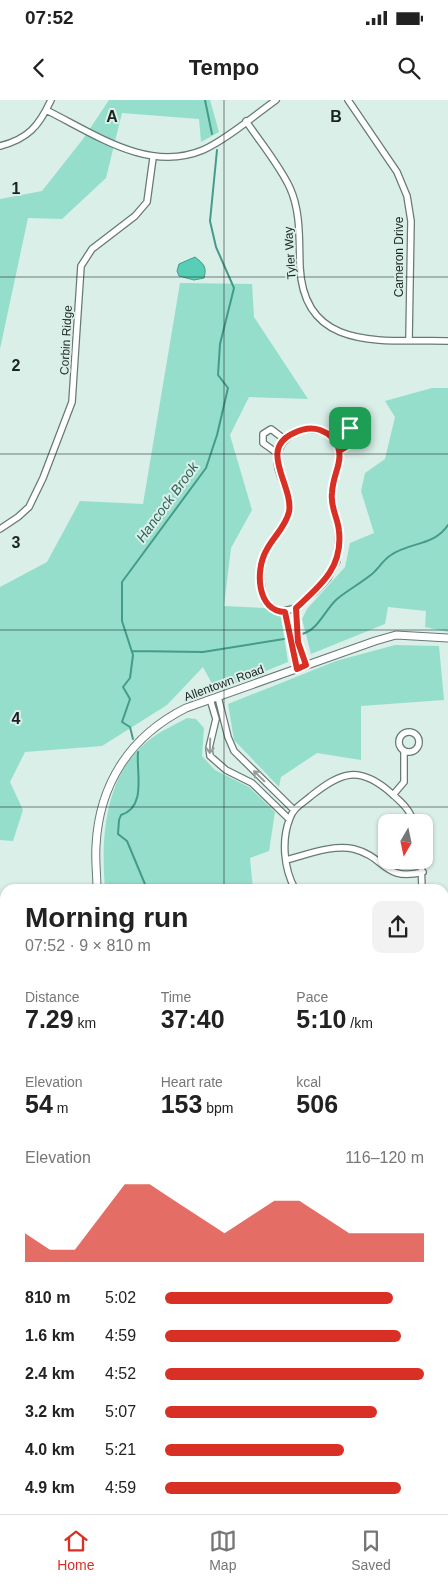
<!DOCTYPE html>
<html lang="en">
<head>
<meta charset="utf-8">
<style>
	body { margin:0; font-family:Arial,sans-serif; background:#f2f2f2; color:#222; height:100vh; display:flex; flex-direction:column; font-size:19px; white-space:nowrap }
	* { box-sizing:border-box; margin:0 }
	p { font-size:16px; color:#767676 }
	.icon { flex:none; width:28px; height:28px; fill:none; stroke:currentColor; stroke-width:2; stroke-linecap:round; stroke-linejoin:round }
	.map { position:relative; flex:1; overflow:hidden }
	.sheet { position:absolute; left:0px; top:784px; width:449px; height:631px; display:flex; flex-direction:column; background:#fff; border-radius:15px 15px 0 0; box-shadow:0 1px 4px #0004 }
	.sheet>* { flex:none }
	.needle { width:32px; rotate:189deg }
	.buttons { position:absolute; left:378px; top:714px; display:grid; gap:10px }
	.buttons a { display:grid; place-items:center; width:55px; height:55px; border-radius:10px; background:#fff; box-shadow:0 1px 4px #0004; font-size:25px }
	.pin { position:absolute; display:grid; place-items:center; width:42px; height:42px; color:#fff; margin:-21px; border-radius:10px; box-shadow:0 2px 8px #0006 }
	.round { display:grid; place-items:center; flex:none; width:52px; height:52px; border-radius:10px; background:#f2f2f2 }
	.overview { display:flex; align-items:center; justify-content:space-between; height:85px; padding:0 25px }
	h1 { font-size:28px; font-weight:800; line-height:38px }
	.figures { display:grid; grid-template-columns:repeat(3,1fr); gap:8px; height:85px; padding:5px 25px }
	.figures div { display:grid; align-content:center }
	.figures b { font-size:25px; font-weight:800 }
	.figures small { font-size:14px; font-weight:400 }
	.figures p { font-size:14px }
	.chart { height:140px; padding:10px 25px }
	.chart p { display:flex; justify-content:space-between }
	.chart svg { width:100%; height:90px; margin-top:5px; fill:#d93025; opacity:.7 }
	ul { padding:0 25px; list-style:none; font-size:16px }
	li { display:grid; grid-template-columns:80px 60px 1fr; align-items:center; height:38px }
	li i { height:12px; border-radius:6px; background:#d93025 }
	.status { display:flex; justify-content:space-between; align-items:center; height:35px; padding:0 25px; background:#fff; direction:ltr }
	.status svg { height:14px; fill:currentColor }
	header { display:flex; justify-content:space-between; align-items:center; height:65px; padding:0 25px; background:#fff; font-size:22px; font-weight:800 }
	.menu { display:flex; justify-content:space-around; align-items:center; height:70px; border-top:1px solid #e0e0e0; background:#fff; font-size:14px; color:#767676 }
	.menu a { display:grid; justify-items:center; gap:2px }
	.menu .selected { color:#d93025 }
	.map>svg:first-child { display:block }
	.green { fill:#96decc }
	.water { fill:#57cfb6; stroke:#459b89 }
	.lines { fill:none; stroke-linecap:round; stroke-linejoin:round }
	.stream { stroke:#459b89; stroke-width:2 }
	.minor-casing { stroke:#677a75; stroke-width:8 }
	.tertiary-casing { stroke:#677a75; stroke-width:9 }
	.secondary-casing { stroke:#677a75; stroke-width:11 }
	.minor { stroke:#fff; stroke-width:5.5 }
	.tertiary { stroke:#fff; stroke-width:7 }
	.secondary { stroke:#c0e6df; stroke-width:9 }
	.oneway { stroke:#989c9b }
	.route-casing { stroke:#fff; stroke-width:10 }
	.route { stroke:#d93025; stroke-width:6 }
	.grid { fill:none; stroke:#1b2321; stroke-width:1; stroke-opacity:0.55 }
	.labels { text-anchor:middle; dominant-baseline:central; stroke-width:4; stroke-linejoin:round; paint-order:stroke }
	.street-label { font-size:12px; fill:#1b2321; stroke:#d9efe8 }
	.water-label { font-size:14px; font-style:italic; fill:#306257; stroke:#d9efe8 }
	.grid-label { font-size:16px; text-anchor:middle; font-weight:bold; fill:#1b2321; stroke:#d9efe8; stroke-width:4; stroke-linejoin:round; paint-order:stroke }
</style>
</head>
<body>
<div class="status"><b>07:52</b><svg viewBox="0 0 49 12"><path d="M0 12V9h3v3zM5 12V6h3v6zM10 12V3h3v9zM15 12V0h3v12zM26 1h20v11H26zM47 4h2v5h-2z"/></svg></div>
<header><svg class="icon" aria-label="back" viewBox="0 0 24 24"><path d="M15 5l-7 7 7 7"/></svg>Tempo<svg class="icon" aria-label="search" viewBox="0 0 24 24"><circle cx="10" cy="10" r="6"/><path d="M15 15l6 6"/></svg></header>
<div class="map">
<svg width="448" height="1414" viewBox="0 0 448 1414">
	<rect width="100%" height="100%" fill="#d9efe8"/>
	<path class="green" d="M109 0H210L219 32 201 42 199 19 122 13 106 78 62 119 28 118 0 249V99L42 91 83 39Z
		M180 183 252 184 254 217 308 299 249 297 230 335 252 410 231 448 224 506 266 508 281 517 288 562 216 591 203 567 167 605 102 646 25 652 10 682 23 710 13 741 0 740V487L47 462 80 401 143 404Z
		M432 288H448V532L425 527 426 511 388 507 385 524 311 554 302 519 307 509 345 467 350 443 374 433 361 391 365 373 385 359 395 317 385 301Z
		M395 545 439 546 444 600 361 606V660L317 653 281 677 279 687 234 640 228 604 336 561Z
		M187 618 196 619 204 628 202 656 215 670 249 687 275 712 269 751 250 758 253 789H105C101 738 104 676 148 641 159 632 174 625 187 618Z
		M0 935H5V1135L0 1136Z
		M444 996 448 997V1268L444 1267Z
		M5 1261V1410H215L214 1414H0V1262Z"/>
	<path class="water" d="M195 157C204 164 207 167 204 178L194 180 179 176 177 171 179 164Z"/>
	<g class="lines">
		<path class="stream" d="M205 0 212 34
			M302 534C319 529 324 511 337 499 348 490 361 483 372 474 379 468 383 460 391 455 410 442 434 446 448 425
			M132 551 203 552 284 539
			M133 639 130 627 122 622 130 599 123 587 130 578 133 555 122 521V482L206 368 217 335 228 288 218 275 220 244 234 188 216 147 210 121 217 50
			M138 652C136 672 147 707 121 715L119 720 118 734 127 741 147 789
			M444 1239 448 1240"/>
		<defs>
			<path id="minor" d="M348 0 397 72 407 96 411 121 409 240
				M46 10C95 34 148 73 203 50 226 40 255 15 276 0
				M246 21C260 42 280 66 290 88 301 112 299 141 300 167 304 254 386 239 448 241
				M0 46C28 39 39 26 51 0
				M304 329C323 329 332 333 341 350L331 395 339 430 337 461 328 478 315 492 296 508 280 512 265 502C260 487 258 464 267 450 275 436 286 427 289 410 292 389 271 371 279 350 284 338 291 334 304 329Z
				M334 338C340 330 352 324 361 329L363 333 360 340 341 350
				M277 353 263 343V334L271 329 284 339
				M0 429 18 417 29 407 43 378 72 302 81 166 92 149 135 116 147 102 153 58
				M296 508 298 542 306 565
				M285 512 297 569
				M218 597 228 637 234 651 294 710
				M210 599 216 619 209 648 210 656 226 670 252 683 289 719
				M399 642a10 10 0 1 1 20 0a10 10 0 1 1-20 0Z
				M393 695 404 682V651
				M286 760C306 755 333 744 354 749 386 757 383 782 423 772
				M421 760 422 789
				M295 789C284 769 281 740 290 718 293 708 303 703 311 696 341 672 359 665 391 693 400 701 411 710 413 722
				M444 950H448"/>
			<path id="tertiary" d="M97 789C97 775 95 761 96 746 99 684 130 636 186 608L375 541 396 535 448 538
				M0 881H5"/>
			<path id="secondary" d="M0 1210H5
				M444 1273 448 1274"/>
		</defs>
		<use href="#minor" class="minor-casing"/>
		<use href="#tertiary" class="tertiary-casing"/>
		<use href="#secondary" class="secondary-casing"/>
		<use href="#minor" class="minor"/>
		<use href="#tertiary" class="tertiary"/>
		<use href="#secondary" class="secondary"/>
	</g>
	<defs><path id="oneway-shaft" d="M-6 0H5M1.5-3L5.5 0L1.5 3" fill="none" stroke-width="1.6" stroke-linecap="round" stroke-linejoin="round" transform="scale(1.25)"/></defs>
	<g class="oneway">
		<use href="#oneway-shaft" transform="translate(210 646) rotate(92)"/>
		<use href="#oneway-shaft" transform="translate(259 676) rotate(-136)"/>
	</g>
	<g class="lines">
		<defs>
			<path id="route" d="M350 328 340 332 334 338C347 360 333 370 332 393 330 407 338 418 339 431 343 468 320 486 296 508L298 542 306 565 297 569 285 512C257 511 255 471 266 451 273 437 285 428 289 412 294 386 257 349 294 333 302 329 311 327 320 330 331 334 335 340 341 350L362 337 361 329 350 328"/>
		</defs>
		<use href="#route" class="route-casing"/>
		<use href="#route" class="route"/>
	</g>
	<path class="grid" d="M224 0V789M0 177H448M0 354H448M0 530H448M0 707H448M0 884H5M444 884H448M0 1060H5M444 1060H448M0 1237H5M444 1237H448M224 1410V1414"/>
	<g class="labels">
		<g class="street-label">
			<text transform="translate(290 153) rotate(-94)">Tyler Way</text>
			<text transform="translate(399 157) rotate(-90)">Cameron Drive</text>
			<text transform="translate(66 240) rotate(-87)">Corbin Ridge</text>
			<text transform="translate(224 583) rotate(-20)">Allentown Road</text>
		</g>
		<g class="water-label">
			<text transform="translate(167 402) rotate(-54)">Hancock Brook</text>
		</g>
	</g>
	<g class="grid-label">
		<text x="112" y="22">A</text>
		<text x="336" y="22">B</text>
		<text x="16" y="94">1</text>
		<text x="16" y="271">2</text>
		<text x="16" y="448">3</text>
		<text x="16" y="624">4</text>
	</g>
</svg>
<div class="buttons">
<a><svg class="needle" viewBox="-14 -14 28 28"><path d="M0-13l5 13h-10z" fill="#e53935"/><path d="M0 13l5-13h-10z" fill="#767676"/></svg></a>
</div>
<div class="pin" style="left:350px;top:328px;background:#1e9e55"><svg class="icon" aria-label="arrive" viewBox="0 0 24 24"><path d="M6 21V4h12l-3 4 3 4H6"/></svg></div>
<section class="sheet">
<div class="overview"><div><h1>Morning run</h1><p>07:52 · 9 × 810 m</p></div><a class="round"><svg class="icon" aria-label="share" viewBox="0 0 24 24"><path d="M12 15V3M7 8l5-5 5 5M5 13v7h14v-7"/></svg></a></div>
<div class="figures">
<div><p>Distance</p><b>7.29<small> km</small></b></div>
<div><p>Time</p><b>37:40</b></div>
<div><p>Pace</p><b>5:10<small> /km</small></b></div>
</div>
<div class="figures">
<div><p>Elevation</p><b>54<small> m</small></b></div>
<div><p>Heart rate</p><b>153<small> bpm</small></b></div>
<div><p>kcal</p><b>506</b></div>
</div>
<div class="chart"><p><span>Elevation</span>116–120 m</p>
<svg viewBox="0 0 160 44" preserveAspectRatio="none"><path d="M0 44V30L10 38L20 38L30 22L40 6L50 6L60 14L70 22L80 30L90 22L100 14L110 14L120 22L130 30L140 30L150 30L160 30V44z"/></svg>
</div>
<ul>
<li><b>810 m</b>5:02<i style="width:88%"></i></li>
<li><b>1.6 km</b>4:59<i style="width:91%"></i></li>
<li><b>2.4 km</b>4:52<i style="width:100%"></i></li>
<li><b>3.2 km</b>5:07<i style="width:82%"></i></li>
<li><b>4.0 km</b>5:21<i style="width:69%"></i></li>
<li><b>4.9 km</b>4:59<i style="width:91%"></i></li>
</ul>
</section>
</div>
<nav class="menu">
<a class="selected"><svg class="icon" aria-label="home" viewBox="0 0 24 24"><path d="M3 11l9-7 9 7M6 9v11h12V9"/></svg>Home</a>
<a><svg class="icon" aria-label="map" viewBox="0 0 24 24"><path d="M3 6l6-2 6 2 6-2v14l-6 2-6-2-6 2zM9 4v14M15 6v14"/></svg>Map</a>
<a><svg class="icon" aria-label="saved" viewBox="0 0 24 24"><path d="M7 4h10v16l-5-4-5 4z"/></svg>Saved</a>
</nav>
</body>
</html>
